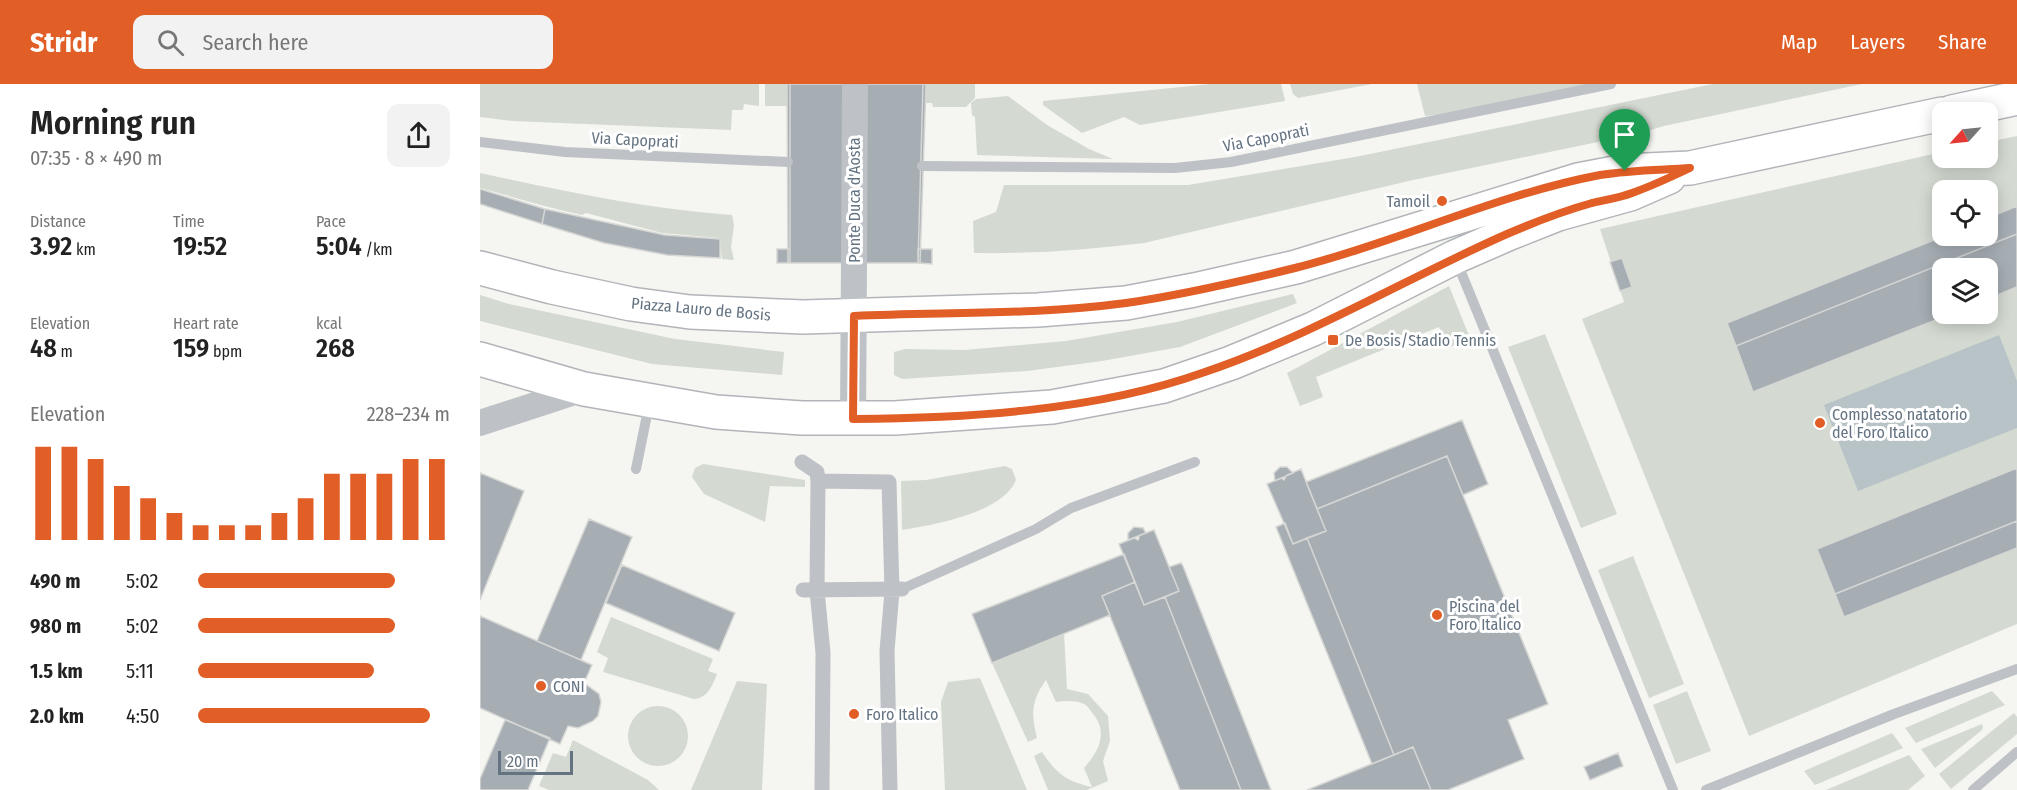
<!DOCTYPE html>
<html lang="en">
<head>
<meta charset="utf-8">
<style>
	body { margin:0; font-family:"Fira Sans Condensed",sans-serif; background:#f2f2f2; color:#222; height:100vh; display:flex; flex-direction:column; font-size:22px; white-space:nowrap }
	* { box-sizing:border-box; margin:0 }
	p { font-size:20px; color:#767676 }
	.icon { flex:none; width:33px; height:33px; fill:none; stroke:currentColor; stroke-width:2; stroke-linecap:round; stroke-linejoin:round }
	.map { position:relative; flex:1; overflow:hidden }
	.drawer { display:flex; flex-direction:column; background:#fff; width:480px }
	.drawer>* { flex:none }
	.needle { width:39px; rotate:243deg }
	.controls { position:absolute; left:1452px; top:18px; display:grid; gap:12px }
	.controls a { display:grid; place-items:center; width:66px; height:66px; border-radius:12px; background:#fff; box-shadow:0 3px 15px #0003; font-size:30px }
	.scale { position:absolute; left:18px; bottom:15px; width:75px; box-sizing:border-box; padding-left:6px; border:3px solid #647382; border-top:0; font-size:16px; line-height:21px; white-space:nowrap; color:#647382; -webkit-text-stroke:4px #fff; paint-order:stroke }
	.pin { position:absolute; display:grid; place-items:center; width:51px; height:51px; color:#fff; margin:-62px -26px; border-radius:50% 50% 50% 0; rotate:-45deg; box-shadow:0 0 6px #0007 }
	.pin .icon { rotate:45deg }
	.round { display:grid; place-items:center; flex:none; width:63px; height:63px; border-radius:12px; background:#f2f2f2 }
	.head { display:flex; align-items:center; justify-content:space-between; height:102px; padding:0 30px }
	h1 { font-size:33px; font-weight:600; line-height:45px }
	.stats { display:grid; grid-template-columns:repeat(3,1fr); gap:9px; height:102px; padding:6px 30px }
	.stats div { display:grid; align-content:center }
	.stats b { font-size:26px; font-weight:600 }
	.stats small { font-size:16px; font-weight:400 }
	.stats p { font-size:16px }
	.chart { height:168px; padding:12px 30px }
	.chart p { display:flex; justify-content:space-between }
	.chart svg { width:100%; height:108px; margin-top:6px; stroke:#e15e26; stroke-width:6 }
	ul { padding:0 30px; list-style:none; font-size:20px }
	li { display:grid; grid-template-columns:96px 72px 1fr; align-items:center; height:45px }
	li i { height:15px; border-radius:8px; background:#e15e26 }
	header { display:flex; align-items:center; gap:36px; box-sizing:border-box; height:84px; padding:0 30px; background:#e15e26; color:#fff }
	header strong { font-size:28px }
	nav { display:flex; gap:33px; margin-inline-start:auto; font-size:21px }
	.search { width:420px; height:54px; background:#f2f2f2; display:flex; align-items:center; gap:15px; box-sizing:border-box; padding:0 21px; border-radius:12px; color:#767676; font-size:22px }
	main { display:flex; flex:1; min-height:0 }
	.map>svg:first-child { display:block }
	.green { fill:#d4dad1; fill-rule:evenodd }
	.water { fill:#b8c3c8 }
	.building { fill:#a6aeb4; stroke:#d6d7d4; stroke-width:1.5 }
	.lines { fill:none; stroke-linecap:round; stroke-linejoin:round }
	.primary-casing { stroke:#b1b5b9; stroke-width:36 }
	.service { stroke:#bec1c5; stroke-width:10 }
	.pedestrian { stroke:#bec1c5; stroke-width:15 }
	.tertiary { stroke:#bec1c5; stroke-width:26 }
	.primary { stroke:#fff; stroke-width:33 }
	.tertiary-bridge { stroke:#bec1c5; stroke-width:26 }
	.route-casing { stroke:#fff; stroke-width:12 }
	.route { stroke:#e15e26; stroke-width:8 }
	.poi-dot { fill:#e15e26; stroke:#fff; stroke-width:2 }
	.labels { text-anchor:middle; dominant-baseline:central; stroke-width:6; stroke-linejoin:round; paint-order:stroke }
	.street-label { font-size:16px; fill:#647382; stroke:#fff }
	.poi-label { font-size:16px; fill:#647382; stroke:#fff; text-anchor:start }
</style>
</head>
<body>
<header>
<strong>Stridr</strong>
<div class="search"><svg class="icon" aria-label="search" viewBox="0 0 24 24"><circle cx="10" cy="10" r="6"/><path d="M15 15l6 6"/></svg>Search here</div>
<nav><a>Map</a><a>Layers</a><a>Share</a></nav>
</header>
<main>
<section class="drawer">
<div class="head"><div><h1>Morning run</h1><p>07:35 · 8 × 490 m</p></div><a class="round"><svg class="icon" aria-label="share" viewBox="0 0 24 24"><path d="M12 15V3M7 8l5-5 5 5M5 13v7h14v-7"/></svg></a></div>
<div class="stats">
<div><p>Distance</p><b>3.92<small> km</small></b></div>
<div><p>Time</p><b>19:52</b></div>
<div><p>Pace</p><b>5:04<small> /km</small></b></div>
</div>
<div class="stats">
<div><p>Elevation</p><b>48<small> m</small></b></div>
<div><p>Heart rate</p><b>159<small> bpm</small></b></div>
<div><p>kcal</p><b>268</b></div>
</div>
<div class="chart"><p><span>Elevation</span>228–234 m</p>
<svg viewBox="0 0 160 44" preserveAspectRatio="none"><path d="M5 44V6M15 44V6M25 44V11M35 44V22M45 44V27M55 44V33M65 44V38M75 44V38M85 44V38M95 44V33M105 44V27M115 44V17M125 44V17M135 44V17M145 44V11M155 44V11"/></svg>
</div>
<ul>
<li><b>490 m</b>5:02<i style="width:78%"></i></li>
<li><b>980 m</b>5:02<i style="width:78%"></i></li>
<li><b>1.5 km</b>5:11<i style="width:70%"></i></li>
<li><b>2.0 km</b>4:50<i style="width:92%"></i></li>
</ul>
</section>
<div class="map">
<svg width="1537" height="706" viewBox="0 0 1537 706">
	<rect width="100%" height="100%" fill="#f5f5f1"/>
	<path class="green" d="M0 0H279V22L264 20 263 26H252L251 46 33 37 0 33Z
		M285 0H309V22H285Z
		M445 0H495V14L486 23H453L452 19H444Z
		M731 0H801L805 17 660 41 644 33 602 49 563 21V17Z
		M810 0H892L818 14 813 10Z
		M937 0H1109L967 30 945 32Z
		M1233 0H1382L1184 42 1157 50 933 96 664 159C607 166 551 170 494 169L493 137 516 128 524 101H708L875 73Z
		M528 12 567 41 609 65 633 75 497 71 495 33 492 31 491 19 496 15Z
		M1537 52V540L1269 652 1102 235 1144 218 1120 145 1462 68V74H1508V58ZM1462 106H1508V152H1462ZM1462 184H1508V230H1462Z
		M0 89C84 107 166 125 252 131L254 141 251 163 254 176 242 175 240 154 182 149 106 129 102 131C67 124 34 113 0 104Z
		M969 202 990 254 968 264 959 243 836 293 843 313 820 322 807 289Z
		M813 210 817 219 700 263 622 277 547 287 422 295 414 291V268L425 265 484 266 586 257 697 238Z
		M0 211 29 220 195 255 304 268 302 291 172 280 0 237Z
		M1065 250 1137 430 1101 444 1028 263Z
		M223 380 325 396V403L290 402 285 438 224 410 212 393 215 384Z
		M525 382 532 385 536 396C523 429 453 441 422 446L421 397 446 396Z
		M1153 472 1204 600 1169 614 1118 486Z
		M131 533 233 575 228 587 237 590C232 602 228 614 214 615L123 588 128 574 117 568Z
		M584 549 587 605 608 610 628 632 630 657 623 677 628 697 607 706H568L554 672 562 668C576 689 587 698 612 703L604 684C618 668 629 649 613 630 610 626 608 622 604 620 595 616 585 617 576 618L566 596C551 617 551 629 557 654L548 658 512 579Z
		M500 594 547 706H465L461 618 468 598Z
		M257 597 287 600 282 706H211Z
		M1207 607 1231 667 1196 680 1173 621Z
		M1512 607 1525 621 1436 659 1425 644Z
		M148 652a30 30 0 1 1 60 0a30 30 0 1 1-60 0Z
		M1534 629 1537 633V650L1471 705 1459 690Z
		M1502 640 1503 643 1502 646 1455 684 1441 665Z
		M1412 649 1423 664 1335 701 1324 687Z
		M93 656 168 696 179 706H69L59 702 73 669 86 673Z
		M1429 671 1445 692 1428 706H1346Z"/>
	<path class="water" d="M1519 251 1537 297V344L1378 407 1344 321Z"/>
	<path class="building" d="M307 0H446L440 179H308Z
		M310 0H443L438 179H310Z
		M0 105 65 125 62 140 0 120Z
		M1537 122V204L1508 215V184H1462V230H1472L1273 308 1247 239 1464 152H1508V134Z
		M1537 122V150L1256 262 1247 239 1464 152H1508V134Z
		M65 125 185 151 240 155V174L187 171 124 159 62 140Z
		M1537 150V203L1508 215V184H1462V230H1471L1273 308 1256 262Z
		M297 165H310V179H297Z
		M438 165H452V180L438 179Z
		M1142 174 1152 203 1140 207 1130 178Z
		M982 336 1008 400 983 411 967 372 837 425 826 398Z
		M967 372 1068 620 1028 636 1044 675 968 706H951L933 663 914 671 827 454 846 447 837 425Z
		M800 383H807L813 389 795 397 794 389Z
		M1537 384V464L1364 533 1337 465Z
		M1537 384V437L1355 510 1337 465Z
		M821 385 846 447 813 460 787 400 801 394 804 396 807 391Z
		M0 389 44 407 0 516Z
		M109 435 152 453 101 576 57 557Z
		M1537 437V464L1364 533 1355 510Z
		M805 439 813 460 827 454 914 671 892 680 796 443Z
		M654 443 663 444 666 449 648 456V449Z
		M674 446 699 507 664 521 639 460 654 454 658 456 660 451Z
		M644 470 655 498 622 512 630 531 512 579 492 530Z
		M701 479 703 482 791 706H761L685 513 699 507 689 483Z
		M142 481 255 529 239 567 126 519Z
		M655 498 664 521 685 513 761 706H700L622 512Z
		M0 532 112 581 104 599 119 610 121 618 118 632 113 637 98 644 88 642 80 660 0 624Z
		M25 636 70 654 48 706H0V695Z
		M933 663 951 706H827L884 683Z
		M1138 669 1143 682 1110 696 1104 683Z"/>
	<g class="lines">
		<defs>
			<path id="primary" d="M1472 28 1537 14
				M0 184 72 203 151 220 210 228 323 233 558 226 646 219 714 206 816 183 1098 96 1145 87 1210 84 1462 30
				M0 275 104 305 236 328 322 334H415L572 323 684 302 751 279 833 245 975 173 1030 149 1078 130 1150 110 1189 93"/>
		</defs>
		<use href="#primary" class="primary-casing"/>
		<path class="service" d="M0 58 85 68 308 78
			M442 82 695 84 751 78 1131 0
			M976 176 1193 706
			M156 385 169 321
			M422 505 556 445 591 424 715 378
			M1226 706 1414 630 1537 585
			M1493 706 1537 668"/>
		<path class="pedestrian" d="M322 378 337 388 338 397
			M323 506 422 505
			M342 706 343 569 337 506 338 397 409 398 412 507 407 567 410 706"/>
		<path class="tertiary" d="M373 335 374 177
			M0 339 104 305"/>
		<use href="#primary" class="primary"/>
		<path class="tertiary-bridge" d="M374 177 375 0"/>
	</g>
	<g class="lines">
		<defs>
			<path id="route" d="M1210 84C1191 93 1172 102 1152 109 1139 114 1125 116 1112 119 1083 127 1055 138 1027 150 925 195 829 253 722 289 615 327 487 334 373 335L374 232C464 228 556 231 646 219 701 211 762 197 815 184 918 158 1015 111 1120 91 1150 86 1180 86 1210 84Z"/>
		</defs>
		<use href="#route" class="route-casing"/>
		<use href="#route" class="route"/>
	</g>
	<g class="poi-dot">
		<circle cx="962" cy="117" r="6"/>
		<rect x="847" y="250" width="12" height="12" rx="3"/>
		<circle cx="1340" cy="339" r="6"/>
		<circle cx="957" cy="531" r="6"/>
		<circle cx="61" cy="602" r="6"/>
		<circle cx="374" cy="630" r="6"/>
	</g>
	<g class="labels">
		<g class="street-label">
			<text transform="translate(786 54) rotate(-11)">Via Capoprati</text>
			<text transform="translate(155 56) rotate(3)">Via Capoprati</text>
			<text transform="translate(374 116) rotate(-90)">Ponte Duca d'Aosta</text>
			<text transform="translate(221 225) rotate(5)">Piazza Lauro de Bosis</text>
		</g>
		<g class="poi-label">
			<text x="950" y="117" text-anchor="end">Tamoil</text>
			<text x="865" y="256">De Bosis/Stadio Tennis</text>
			<text x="1352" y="330">Complesso natatorio<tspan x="1352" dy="18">del Foro Italico</tspan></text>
			<text x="969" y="522">Piscina del<tspan x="969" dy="18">Foro Italico</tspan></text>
			<text x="73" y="602">CONI</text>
			<text x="386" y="630">Foro Italico</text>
		</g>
	</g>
</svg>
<div class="controls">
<a><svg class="needle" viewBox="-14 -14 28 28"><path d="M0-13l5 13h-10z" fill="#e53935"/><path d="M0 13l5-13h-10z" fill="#767676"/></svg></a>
<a><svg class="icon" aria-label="locate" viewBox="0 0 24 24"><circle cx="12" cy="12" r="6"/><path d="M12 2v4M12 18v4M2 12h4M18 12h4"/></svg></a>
<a><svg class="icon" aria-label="layers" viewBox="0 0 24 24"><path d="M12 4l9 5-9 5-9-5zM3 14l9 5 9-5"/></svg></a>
</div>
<div class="scale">20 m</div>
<div class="pin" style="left:1145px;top:87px;background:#1e9e55"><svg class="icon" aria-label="arrive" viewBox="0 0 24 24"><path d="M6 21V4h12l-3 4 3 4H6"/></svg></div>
</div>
</main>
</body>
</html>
